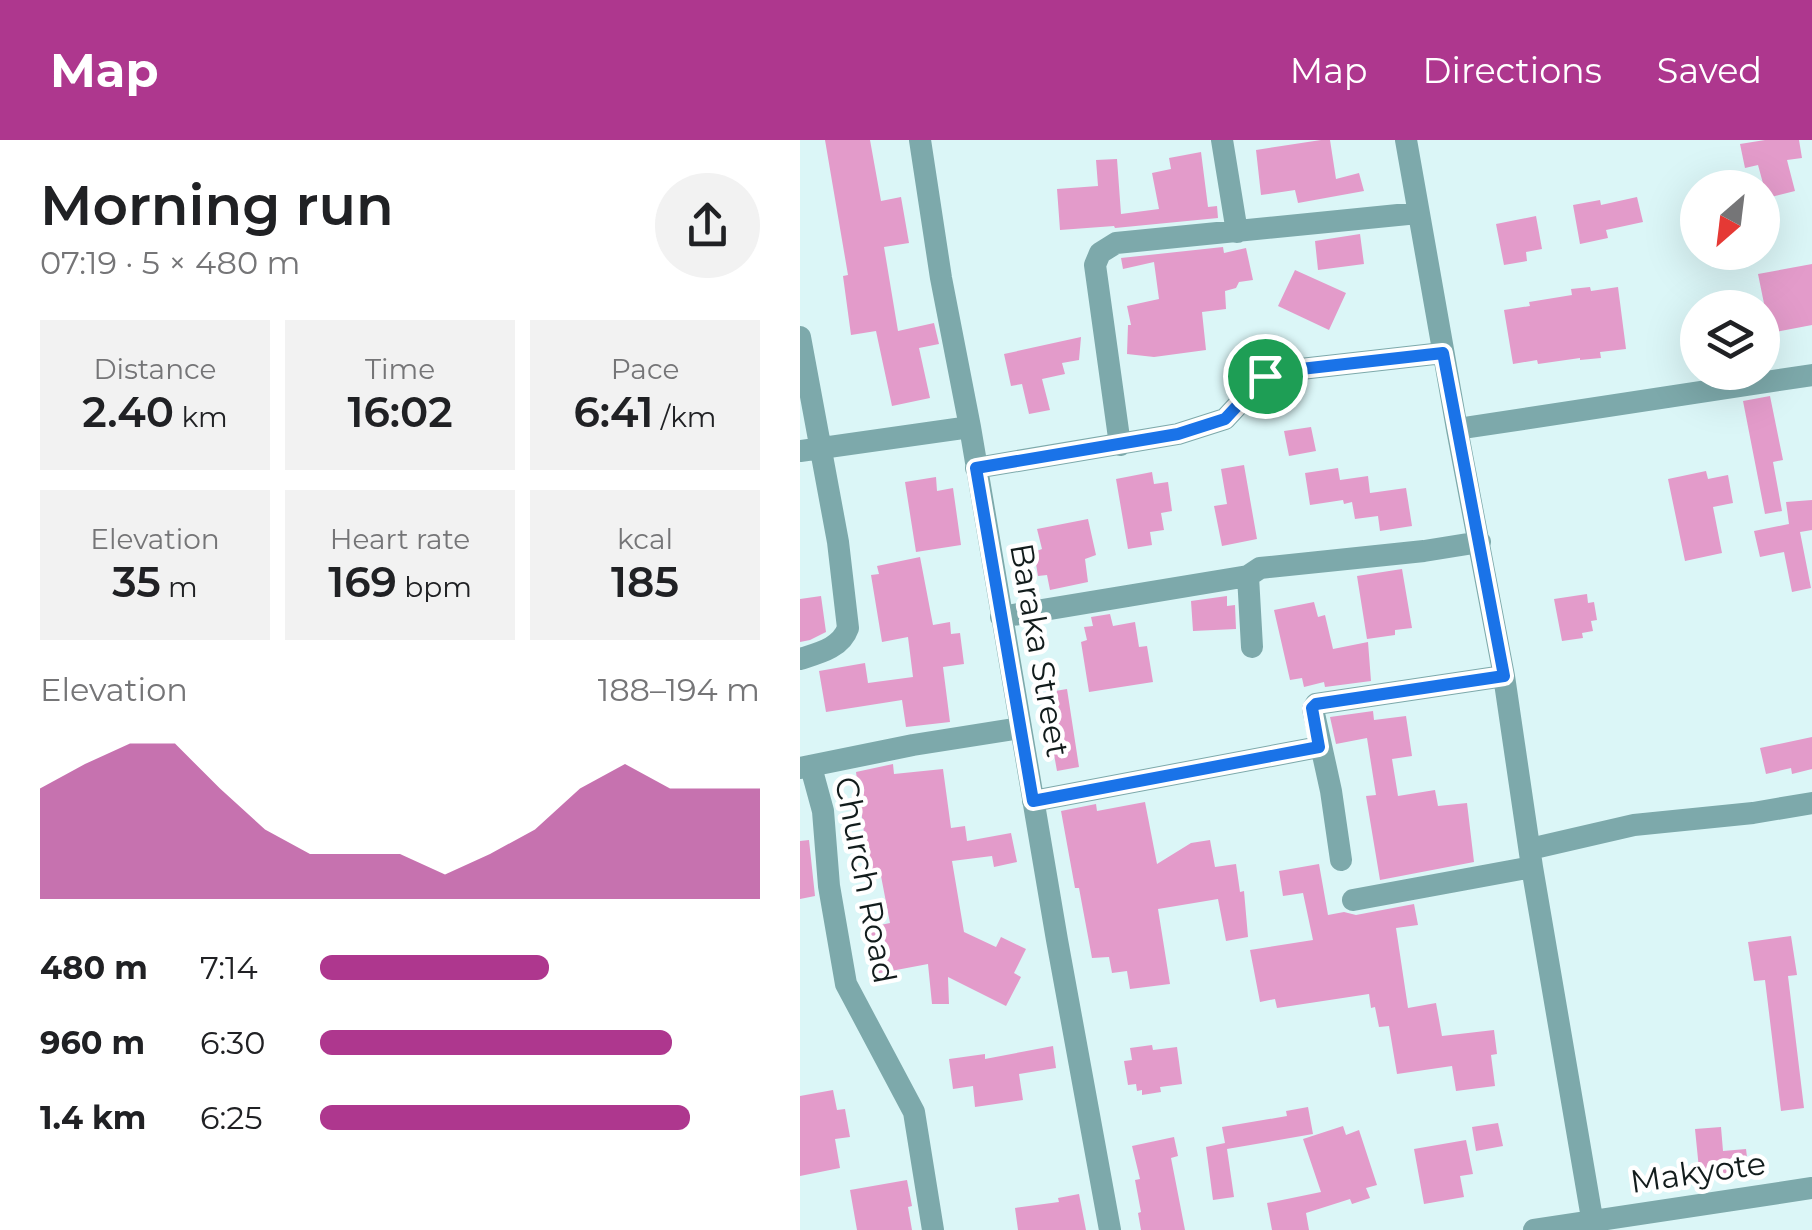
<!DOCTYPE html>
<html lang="en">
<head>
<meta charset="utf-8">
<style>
	body { margin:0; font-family:Montserrat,sans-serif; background:#f2f2f2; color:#202124; height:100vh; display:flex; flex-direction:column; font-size:38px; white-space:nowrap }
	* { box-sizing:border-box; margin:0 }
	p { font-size:32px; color:#757577 }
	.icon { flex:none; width:55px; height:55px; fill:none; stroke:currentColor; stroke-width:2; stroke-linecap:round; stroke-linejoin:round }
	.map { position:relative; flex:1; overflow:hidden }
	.panel { display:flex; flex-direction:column; background:#fff; width:800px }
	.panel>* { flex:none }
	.needle { width:65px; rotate:208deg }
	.tools { position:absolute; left:880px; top:30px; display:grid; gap:20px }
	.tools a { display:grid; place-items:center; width:100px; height:100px; border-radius:50%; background:#fff; box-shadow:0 10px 40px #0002; font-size:50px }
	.pin { position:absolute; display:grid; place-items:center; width:85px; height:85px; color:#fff; margin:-42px; border:5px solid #fff; border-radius:50%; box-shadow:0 2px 10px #0007 }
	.round { display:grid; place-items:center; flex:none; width:105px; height:105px; border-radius:52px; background:#f2f2f2 }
	.headline { display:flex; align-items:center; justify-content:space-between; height:170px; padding:0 40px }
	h1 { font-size:55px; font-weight:600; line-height:75px }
	.figures { display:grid; grid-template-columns:repeat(3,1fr); gap:15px; height:170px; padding:10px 40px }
	.figures div { display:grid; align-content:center; border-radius:0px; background:#f2f2f2; text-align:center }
	.figures b { font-size:42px; font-weight:600 }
	.figures small { font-size:28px; font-weight:400 }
	.figures p { font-size:28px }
	.chart { height:280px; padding:20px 40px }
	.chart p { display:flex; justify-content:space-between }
	.chart svg { width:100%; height:180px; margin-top:10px; fill:#ae378e; opacity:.7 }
	ul { padding:0 40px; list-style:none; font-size:32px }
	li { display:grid; grid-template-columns:160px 120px 1fr; align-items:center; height:75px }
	li i { height:25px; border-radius:12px; background:#ae378e }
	header { display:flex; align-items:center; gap:60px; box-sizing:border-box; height:140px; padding:0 50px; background:#ae378e; color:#fff }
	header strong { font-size:48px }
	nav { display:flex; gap:55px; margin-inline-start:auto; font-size:35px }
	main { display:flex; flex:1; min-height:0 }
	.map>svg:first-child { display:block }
	.building { fill:#e39bca }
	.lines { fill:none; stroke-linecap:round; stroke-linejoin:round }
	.minor { stroke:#7da9ab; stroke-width:22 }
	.route-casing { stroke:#fff; stroke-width:20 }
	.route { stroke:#1a73e8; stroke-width:12 }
	.labels { text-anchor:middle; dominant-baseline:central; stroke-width:9; stroke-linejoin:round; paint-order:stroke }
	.street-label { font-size:32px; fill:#121c1c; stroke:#fff }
</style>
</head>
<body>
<header>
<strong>Map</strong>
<nav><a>Map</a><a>Directions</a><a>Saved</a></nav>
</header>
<main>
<section class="panel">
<div class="headline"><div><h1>Morning run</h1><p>07:19 · 5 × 480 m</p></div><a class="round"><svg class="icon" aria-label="share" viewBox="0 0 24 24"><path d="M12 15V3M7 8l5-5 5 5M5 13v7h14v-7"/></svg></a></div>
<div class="figures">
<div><p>Distance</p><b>2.40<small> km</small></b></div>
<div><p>Time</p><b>16:02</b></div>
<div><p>Pace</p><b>6:41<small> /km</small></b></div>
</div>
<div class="figures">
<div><p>Elevation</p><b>35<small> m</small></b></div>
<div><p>Heart rate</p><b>169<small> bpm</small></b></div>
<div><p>kcal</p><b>185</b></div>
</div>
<div class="chart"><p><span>Elevation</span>188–194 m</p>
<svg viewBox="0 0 160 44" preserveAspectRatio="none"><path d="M0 44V17L10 11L20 6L30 6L40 17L50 27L60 33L70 33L80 33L90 38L100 33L110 27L120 17L130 11L140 17L150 17L160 17V44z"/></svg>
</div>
<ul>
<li><b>480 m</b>7:14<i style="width:52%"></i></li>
<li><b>960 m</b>6:30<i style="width:80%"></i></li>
<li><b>1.4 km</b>6:25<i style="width:84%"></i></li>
</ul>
</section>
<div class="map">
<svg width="1012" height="1090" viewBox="0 0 1012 1090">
	<rect width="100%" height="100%" fill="#dbf6f7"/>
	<path class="building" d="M25 0H70L81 61 101 57 109 103 84 107 98 191 134 183 139 204 119 208 130 258 92 266 76 191 51 195 43 136 48 135Z
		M521 0H530L536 39 559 33 564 51 498 63 495 50 461 55 456 10Z
		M965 0H999L1002 18 987 20 995 51 967 58 958 25 945 28 940 4Z
		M401 12 408 67 417 66 418 78 315 88 314 86 260 90 257 49 298 46 296 20 317 19 321 74 359 69 352 33 371 29 369 18Z
		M837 57 843 82 806 90 808 98 780 104 773 65 800 60 801 65Z
		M736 76 742 109 726 112 727 121 704 125 696 84Z
		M560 94 564 124 518 130 515 101Z
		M423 107 424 113 446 108 453 140 439 142 436 148 425 151 426 169 402 172 406 210 354 217 327 214 328 185H331L327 166 359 159 354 122 323 129 321 118Z
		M1012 124V185L970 193 958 134Z
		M495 130 546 153 529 190 478 166Z
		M790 147 791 151 818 147 826 209 800 212 801 218 780 220V218L738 224 737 220 713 224 704 170 730 166 729 162 772 155 771 149Z
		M281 197 279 220 262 223 265 234 242 239 250 270 229 274 222 244 211 246 204 214Z
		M970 256 983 320 973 322 982 371 965 374 943 261Z
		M511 287 516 311 489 316 484 291Z
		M444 325 457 399 422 406 414 366 427 364 421 329Z
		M538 328 540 340 568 336 570 353 606 348 612 386 580 391 578 376 555 379 552 362 544 364 543 360 510 365 505 333Z
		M906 331 908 339 928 335 933 363 913 367 922 413 885 421 868 339Z
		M352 332 354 344 368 342 372 371 361 373 364 390 350 392 352 405 328 409 316 339Z
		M136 337 137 351 153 348 161 405 116 412 105 342Z
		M1012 360V390L1000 392 1011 448 992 452 984 412 960 417 954 391 989 384 986 362Z
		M288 379 296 415 285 419 288 442 250 450 247 435 238 436 234 412 242 409 237 389Z
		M120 417 133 485 150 482 151 494 160 493 164 524 143 527 150 582 106 587 102 560 26 572 19 531 65 523 68 543 113 537 108 497 82 502 71 435 79 434 77 426Z
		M602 429 612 488 595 490V495L567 499 557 436Z
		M787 454 788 463 794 462 797 480 791 481 793 491 782 493 783 498 762 501 754 459Z
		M21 456 26 492 10 500 0 502V459Z
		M427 456V466L435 465 436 489 393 491 391 461Z
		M514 462 518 477 525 475 533 509 568 502 571 541 525 547 524 542 504 547 502 538 490 540 474 470Z
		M310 474 313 486 335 482 339 507 347 506 353 542 289 552 281 502 287 500 284 487 293 486 291 477Z
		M267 549 279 627 257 631 243 553Z
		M573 571 574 580 606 576 612 616 592 619 598 656 635 650 638 666 667 663 674 722 580 740 566 656 576 655 567 598 536 604 530 577Z
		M1012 597V629L992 634 991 628 966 634 960 608Z
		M93 624 94 634 143 629 151 688 165 686 167 701 211 693 217 722 194 727 192 716 152 721 164 792 196 807 201 797 226 809 214 833 221 837 206 866 148 837 149 864H132L128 824 75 834 66 788 90 783 81 736 70 738 56 632Z
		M345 662 357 724 391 703 410 700 415 727 436 724 440 752 444 751 448 797 426 801 418 759 358 769 370 844 330 849 327 831 312 833 309 817 292 818 279 748H275L261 671 296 664 297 671Z
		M9 700 15 756 0 759V701Z
		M519 724 528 775 544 772 556 775 614 764 618 785 596 788 608 868 636 863 642 896 694 890 697 914 691 915 695 946 656 951 652 926 597 934 589 886 579 887 575 867 571 868 569 854 477 868 475 859 460 862 450 810 513 800 503 753 483 756 479 731Z
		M991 796 997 835 988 836 1004 968 981 971 965 840 954 841 948 802Z
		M352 905 353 910 377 907 382 944 360 947 361 952 342 955V950L337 951 336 944 328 945 324 921 332 920 330 908Z
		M253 906 256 928 219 934 223 960 175 967 173 946 153 949 149 919 185 914V919Z
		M33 950 37 970 45 969 50 997 35 999 40 1028 0 1036V956Z
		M508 967 513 994 427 1009 434 1057 413 1060 406 1007 425 1003 422 987 487 976 486 971Z
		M698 983 703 1006 676 1011 672 987Z
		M543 986 546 995 559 990 577 1045 566 1048 570 1058 552 1064 550 1059 506 1073 509 1090H472L467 1063 521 1052 503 999Z
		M921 987 923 1011 946 1009 949 1034 900 1039 895 989Z
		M374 997 378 1016 371 1018 385 1090H341L338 1073 341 1072 335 1040 340 1039 332 1006Z
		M666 1000 673 1034 660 1036 664 1057 624 1064 614 1009Z
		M107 1040 112 1066 108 1067 112 1090H57L50 1050Z
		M279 1054 286 1090H218L215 1068 259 1062 258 1058Z"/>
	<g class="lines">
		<path class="minor" d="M120 0 141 138 170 287 257 800 310 1090
			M422 0 437 92
			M606 0 657 289 704 536 732 727 794 1090
			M0 197 38 402 48 488C41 508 19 513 0 519
			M657 289 1012 235
			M320 305 295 125 300 113 316 103 618 73
			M0 311 170 287
			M176 328 378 294 425 279 465 236 492 230 643 213
			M201 477 448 436
			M452 507 448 436 460 428 624 411 680 402
			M11 627 23 671 29 746 46 844 114 972 133 1090
			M0 628 113 605 220 588
			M233 661 519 607
			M730 709 834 685 953 673 1012 663
			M541 720 531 651 513 569 516 564 704 536
			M553 760 732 727
			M734 1090 1012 1048"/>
	</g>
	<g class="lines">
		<defs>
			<path id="route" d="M643 213 704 536 516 564 512 568 519 607 233 661 176 328 378 294 425 279 465 236 492 230Z"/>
		</defs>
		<use href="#route" class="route-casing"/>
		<use href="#route" class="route"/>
	</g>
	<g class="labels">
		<g class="street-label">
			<text transform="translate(240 510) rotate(80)">Baraka Street</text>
			<text transform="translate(66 740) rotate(79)">Church Road</text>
			<text transform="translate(898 1032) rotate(-8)">Makyote</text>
		</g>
	</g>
</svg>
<div class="tools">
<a><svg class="needle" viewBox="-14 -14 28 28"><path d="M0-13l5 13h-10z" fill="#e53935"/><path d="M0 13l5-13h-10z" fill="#757577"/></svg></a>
<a><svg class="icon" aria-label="layers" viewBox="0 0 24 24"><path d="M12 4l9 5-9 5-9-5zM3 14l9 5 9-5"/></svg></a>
</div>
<div class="pin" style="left:465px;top:236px;background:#1e9e55"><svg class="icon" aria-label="arrive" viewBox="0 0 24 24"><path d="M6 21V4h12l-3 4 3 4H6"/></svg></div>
</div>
</main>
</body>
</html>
